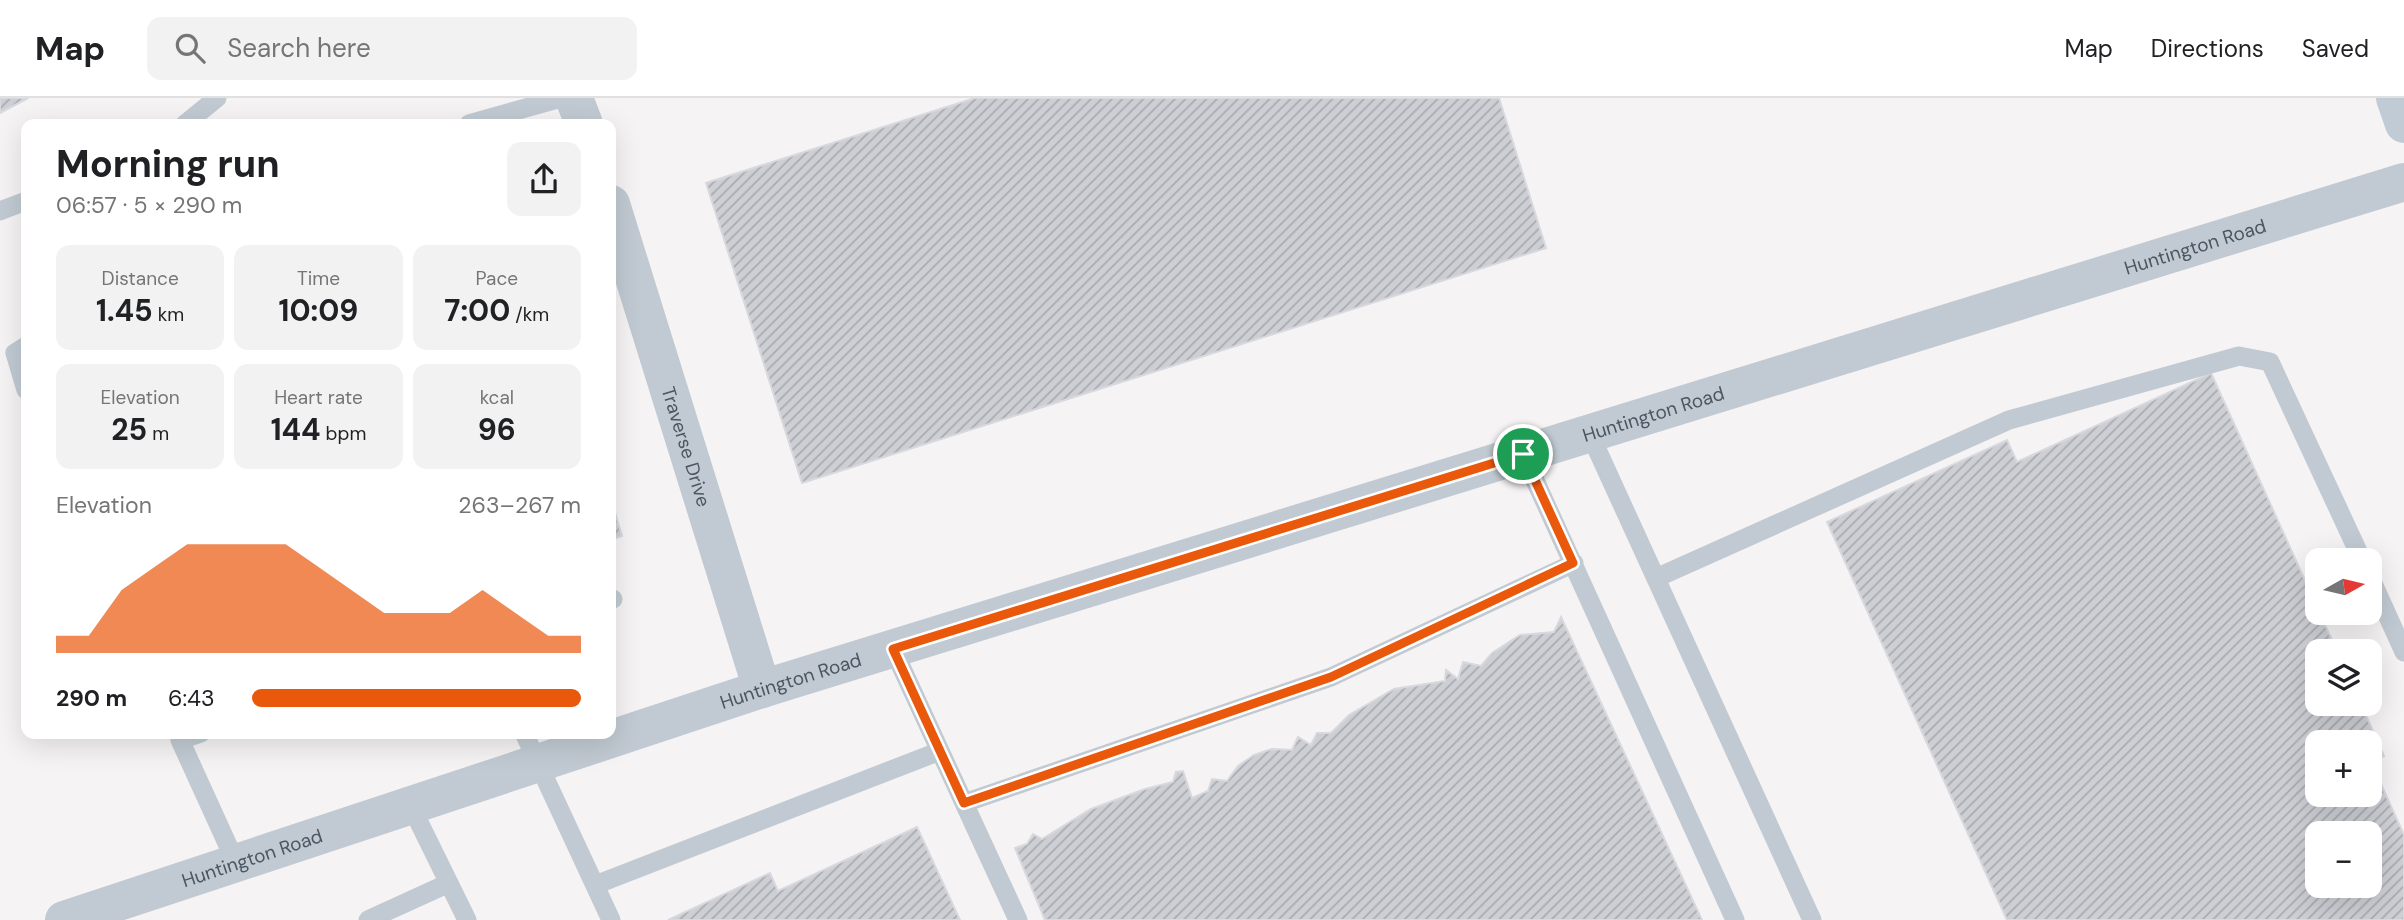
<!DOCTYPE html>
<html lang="en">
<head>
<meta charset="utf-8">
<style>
	body { margin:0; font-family:"DM Sans",sans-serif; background:#f2f2f2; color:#202124; height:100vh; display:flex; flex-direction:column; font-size:26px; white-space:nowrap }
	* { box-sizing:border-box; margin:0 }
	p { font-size:23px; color:#757577 }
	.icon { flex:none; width:38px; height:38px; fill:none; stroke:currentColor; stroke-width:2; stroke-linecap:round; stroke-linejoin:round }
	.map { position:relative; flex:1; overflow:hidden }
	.drawer { position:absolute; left:21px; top:21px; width:595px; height:620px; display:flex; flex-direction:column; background:#fff; border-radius:14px; box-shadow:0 7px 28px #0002 }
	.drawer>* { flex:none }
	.needle { width:46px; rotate:82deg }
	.tools { position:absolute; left:2305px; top:450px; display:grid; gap:14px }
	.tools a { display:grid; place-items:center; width:77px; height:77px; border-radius:14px; background:#fff; box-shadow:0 7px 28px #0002; font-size:35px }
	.pin { position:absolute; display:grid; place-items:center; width:60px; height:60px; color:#fff; margin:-30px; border:4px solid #fff; border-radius:50%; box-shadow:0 2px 7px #0007 }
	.round { display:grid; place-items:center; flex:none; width:74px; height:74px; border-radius:14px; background:#f2f2f2 }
	.head { display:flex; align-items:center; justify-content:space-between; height:119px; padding:0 35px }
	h1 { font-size:38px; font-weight:700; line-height:52px }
	.stats { display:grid; grid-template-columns:repeat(3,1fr); gap:10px; height:119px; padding:7px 35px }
	.stats div { display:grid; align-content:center; border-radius:14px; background:#f2f2f2; text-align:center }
	.stats b { font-size:30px; font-weight:700 }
	.stats small { font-size:19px; font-weight:400 }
	.stats p { font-size:19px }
	.chart { height:196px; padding:14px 35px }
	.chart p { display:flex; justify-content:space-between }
	.chart svg { width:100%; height:126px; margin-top:7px; fill:#ea580c; opacity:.7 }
	ul { padding:0 35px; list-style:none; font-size:23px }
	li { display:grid; grid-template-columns:112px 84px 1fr; align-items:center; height:52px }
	li i { height:18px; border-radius:9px; background:#ea580c }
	header { display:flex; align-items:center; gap:42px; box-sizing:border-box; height:98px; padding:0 35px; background:#fff; border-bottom:2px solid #e0e0e0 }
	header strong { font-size:33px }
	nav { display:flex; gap:38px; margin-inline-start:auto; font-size:24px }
	.search { width:490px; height:63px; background:#f2f2f2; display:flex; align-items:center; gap:18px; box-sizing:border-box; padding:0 24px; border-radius:14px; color:#757577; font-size:26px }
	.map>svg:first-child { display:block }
	.building { fill:url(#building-hatch); stroke:#d7d9de; stroke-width:2; fill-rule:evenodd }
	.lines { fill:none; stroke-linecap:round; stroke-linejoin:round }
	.lane { stroke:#c1cad2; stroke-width:19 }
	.street { stroke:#c1cad2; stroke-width:38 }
	.secondary { stroke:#c1cbd6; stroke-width:38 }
	.route-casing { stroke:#fff; stroke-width:14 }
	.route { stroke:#ea580c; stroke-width:9 }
	.labels { text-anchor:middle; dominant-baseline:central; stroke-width:5; stroke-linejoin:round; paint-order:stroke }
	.street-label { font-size:19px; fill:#4a5661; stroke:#fff }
</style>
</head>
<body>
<header>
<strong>Map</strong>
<div class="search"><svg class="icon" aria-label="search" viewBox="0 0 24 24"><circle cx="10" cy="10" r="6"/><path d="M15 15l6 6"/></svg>Search here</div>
<nav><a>Map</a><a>Directions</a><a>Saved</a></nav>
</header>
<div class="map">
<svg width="2404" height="822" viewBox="0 0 2404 822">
	<defs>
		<pattern id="building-hatch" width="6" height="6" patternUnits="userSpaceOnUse" patternTransform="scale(1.75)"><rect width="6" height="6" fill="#cdcfd5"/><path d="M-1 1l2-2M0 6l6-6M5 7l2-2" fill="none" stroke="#a8abb0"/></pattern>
	</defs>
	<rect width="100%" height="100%" fill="#f5f3f3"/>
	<path class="building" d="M0 0H28L0 15Z
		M1499 0 1546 150 802 385 706 85 975 0Z
		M2211 275 2337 553H2317V606H2361L2384 658 2371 664 2404 737V822H2007L1827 424 2007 342 2017 364ZM2317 644H2370V696H2317ZM2317 735H2370V788H2317Z
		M611 401 622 438 611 442Z
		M1561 519 1702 822H1045L1015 750 1027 746 1033 736 1042 741 1091 711 1145 691 1173 684 1176 674 1183 673 1192 700 1208 693 1212 681 1227 683 1238 668 1254 657 1272 651 1292 652 1298 639 1311 647 1317 635H1331L1349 617 1394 591 1445 583 1446 572 1458 581 1463 564 1481 568 1492 555 1520 537 1554 534Z
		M917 729 960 822H668L770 775 778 793Z"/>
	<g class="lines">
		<path class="lane" d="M185 26 217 0
			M469 26 561 0
			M0 113 26 103
			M26 248 15 255 26 292
			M1589 334 1812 822
			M1523 356 1735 822
			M2370 479 2404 554
			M1656 480 2009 322 2239 258 2270 264 2362 462
			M611 501H613
			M893 551 1018 822
			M201 635 180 642 236 765
			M524 635 611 822
			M964 705 1331 579 1574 465
			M411 708 467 822
			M595 787 940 653
			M368 822 449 785"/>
		<g class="street">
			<path d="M574 0 584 26"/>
			<path id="s1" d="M611 106 762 591"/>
			<path id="s2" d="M64 822 762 591 2404 84"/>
		</g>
		<path class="secondary" d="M2395 0 2404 26"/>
	</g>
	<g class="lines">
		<defs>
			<path id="route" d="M1523 356 1573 465 1331 579 964 705 893 551Z"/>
		</defs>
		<use href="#route" class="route-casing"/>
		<use href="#route" class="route"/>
	</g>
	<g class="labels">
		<g class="street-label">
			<text stroke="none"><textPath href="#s2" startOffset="2235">Huntington Road</textPath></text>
			<text stroke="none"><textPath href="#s2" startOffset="1668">Huntington Road</textPath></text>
			<text stroke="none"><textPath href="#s1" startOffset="254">Traverse Drive</textPath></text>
			<text stroke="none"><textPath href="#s2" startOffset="765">Huntington Road</textPath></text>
			<text stroke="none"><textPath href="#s2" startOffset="198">Huntington Road</textPath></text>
		</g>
	</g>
</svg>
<div class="tools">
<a><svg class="needle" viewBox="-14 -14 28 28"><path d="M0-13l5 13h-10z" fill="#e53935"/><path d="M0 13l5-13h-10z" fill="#757577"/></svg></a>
<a><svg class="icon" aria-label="layers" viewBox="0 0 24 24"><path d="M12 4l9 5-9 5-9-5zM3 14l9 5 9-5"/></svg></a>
<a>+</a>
<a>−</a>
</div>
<div class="pin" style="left:1523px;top:356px;background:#1e9e55"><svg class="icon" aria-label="arrive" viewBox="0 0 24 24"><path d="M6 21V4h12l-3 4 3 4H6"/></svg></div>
<section class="drawer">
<div class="head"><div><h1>Morning run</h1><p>06:57 · 5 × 290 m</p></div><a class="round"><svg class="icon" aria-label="share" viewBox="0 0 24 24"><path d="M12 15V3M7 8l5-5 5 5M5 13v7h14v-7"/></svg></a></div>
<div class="stats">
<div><p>Distance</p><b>1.45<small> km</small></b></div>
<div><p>Time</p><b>10:09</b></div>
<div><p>Pace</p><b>7:00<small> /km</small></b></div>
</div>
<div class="stats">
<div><p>Elevation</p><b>25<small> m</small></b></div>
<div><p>Heart rate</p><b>144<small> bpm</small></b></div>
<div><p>kcal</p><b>96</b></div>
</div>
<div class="chart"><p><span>Elevation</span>263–267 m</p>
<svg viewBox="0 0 160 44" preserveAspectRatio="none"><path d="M0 44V38L10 38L20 22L30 14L40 6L50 6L60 6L70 6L80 14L90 22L100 30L110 30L120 30L130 22L140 30L150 38L160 38V44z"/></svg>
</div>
<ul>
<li><b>290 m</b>6:43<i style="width:100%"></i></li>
</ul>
</section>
</div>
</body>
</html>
